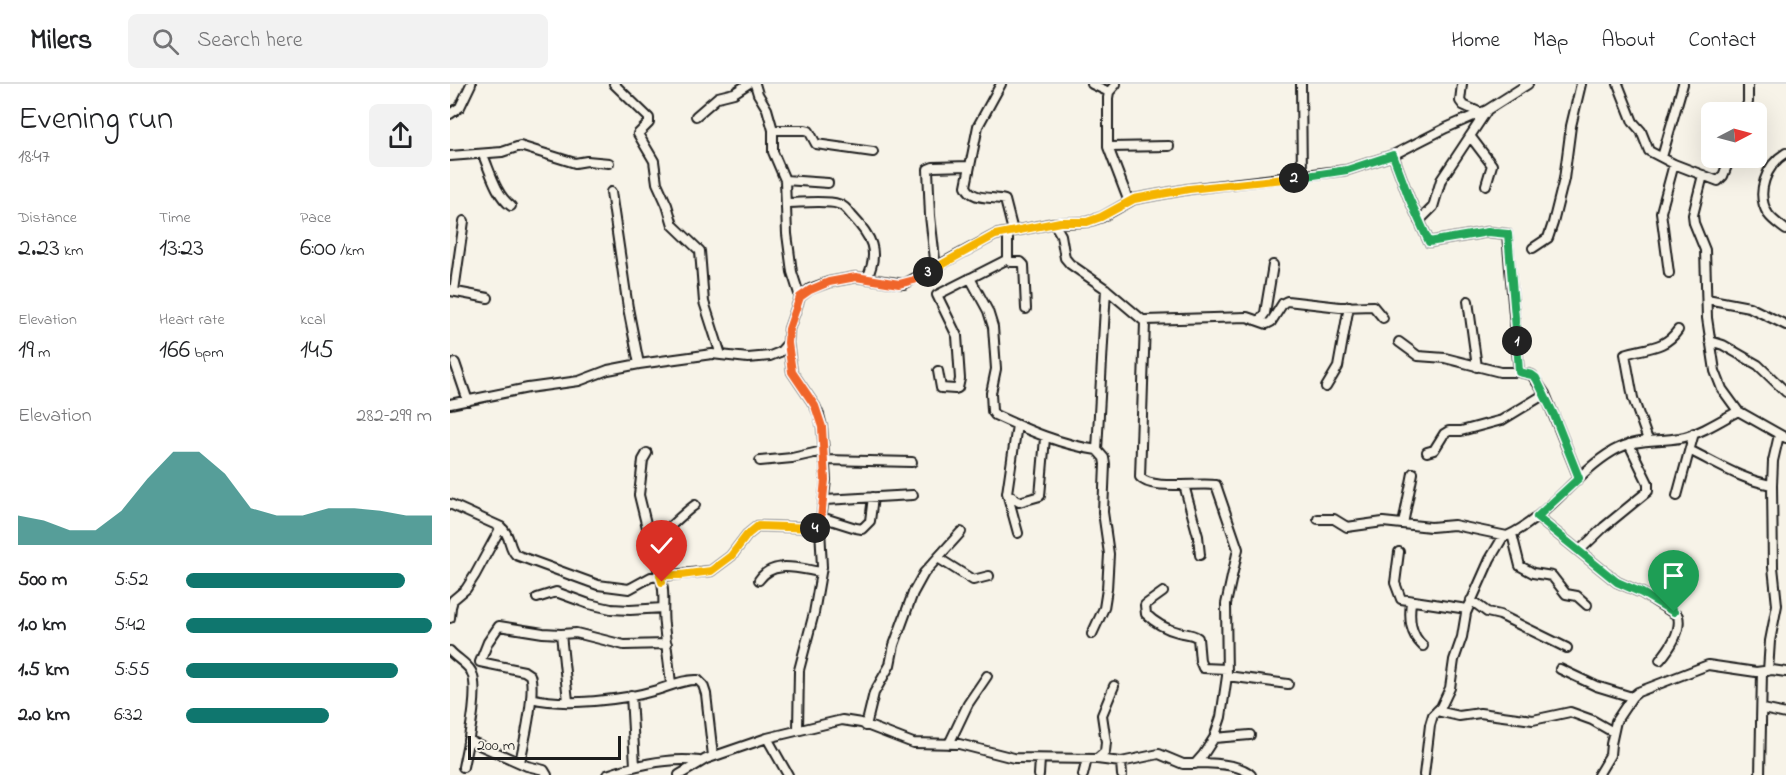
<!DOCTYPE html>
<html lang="en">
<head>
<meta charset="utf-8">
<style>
	body { margin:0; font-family:"Indie Flower",sans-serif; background:#f2f2f2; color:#202124; height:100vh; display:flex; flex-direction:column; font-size:22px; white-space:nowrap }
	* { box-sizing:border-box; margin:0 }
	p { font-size:20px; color:#757577 }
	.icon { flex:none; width:33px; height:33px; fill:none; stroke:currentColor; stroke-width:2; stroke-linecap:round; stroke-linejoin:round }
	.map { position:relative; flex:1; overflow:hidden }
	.details { display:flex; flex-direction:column; background:#fff; width:450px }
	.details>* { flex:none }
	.needle { width:39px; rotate:84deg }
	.controls { position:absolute; left:1251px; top:18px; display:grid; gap:12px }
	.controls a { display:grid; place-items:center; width:66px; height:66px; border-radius:9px; background:#fff; box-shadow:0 6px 24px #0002; font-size:30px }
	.scale { position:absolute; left:18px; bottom:15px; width:153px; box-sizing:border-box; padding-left:6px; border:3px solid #1c1c1c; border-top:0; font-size:16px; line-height:21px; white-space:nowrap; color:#1c1c1c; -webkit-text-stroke:4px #f7f3e8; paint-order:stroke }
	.pin { position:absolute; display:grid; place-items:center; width:51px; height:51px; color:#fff; margin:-62px -26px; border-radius:50% 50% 50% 0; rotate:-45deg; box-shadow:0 0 6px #0007 }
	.pin .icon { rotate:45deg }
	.km { position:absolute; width:30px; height:30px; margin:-15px; border-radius:50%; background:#222; color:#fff; font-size:16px; line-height:30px; text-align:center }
	.round { display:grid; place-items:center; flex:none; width:63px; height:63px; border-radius:9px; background:#f2f2f2 }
	.overview { display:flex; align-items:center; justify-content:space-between; height:102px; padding:0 18px }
	h1 { font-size:33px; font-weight:600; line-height:45px }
	.metrics { display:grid; grid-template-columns:repeat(3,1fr); gap:9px; height:102px; padding:6px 18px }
	.metrics div { display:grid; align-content:center }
	.metrics b { font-size:26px; font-weight:600 }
	.metrics small { font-size:16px; font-weight:400 }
	.metrics p { font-size:16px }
	.chart { height:168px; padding:12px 18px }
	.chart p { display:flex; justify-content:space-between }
	.chart svg { width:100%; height:108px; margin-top:6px; fill:#0f766e; opacity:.7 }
	ul { padding:0 18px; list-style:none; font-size:20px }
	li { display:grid; grid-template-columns:96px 72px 1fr; align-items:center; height:45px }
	li i { height:15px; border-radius:8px; background:#0f766e }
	header { display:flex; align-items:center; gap:36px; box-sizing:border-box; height:84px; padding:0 30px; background:#fff; border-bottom:2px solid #e0e0e0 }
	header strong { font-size:28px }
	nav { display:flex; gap:33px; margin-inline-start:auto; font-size:21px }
	.search { width:420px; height:54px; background:#f2f2f2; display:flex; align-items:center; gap:15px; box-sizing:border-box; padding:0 21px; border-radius:9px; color:#757577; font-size:22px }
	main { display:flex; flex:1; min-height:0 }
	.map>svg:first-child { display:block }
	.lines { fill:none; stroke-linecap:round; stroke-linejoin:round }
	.minor-casing { stroke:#1c1c1c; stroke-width:12 }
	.minor { stroke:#f7f3e8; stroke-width:8 }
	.split-1-casing { stroke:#fff; stroke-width:12 }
	.split-2-casing { stroke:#fff; stroke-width:12 }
	.split-3-casing { stroke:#fff; stroke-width:12 }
	.split-4-casing { stroke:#fff; stroke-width:12 }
	.split-5-casing { stroke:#fff; stroke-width:12 }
	.split-1 { stroke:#22a559; stroke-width:8 }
	.split-2 { stroke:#22a559; stroke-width:8 }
	.split-3 { stroke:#f5b400; stroke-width:8 }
	.split-4 { stroke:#f0652b; stroke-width:8 }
	.split-5 { stroke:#f5b400; stroke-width:8 }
</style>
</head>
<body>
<header>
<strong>Milers</strong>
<div class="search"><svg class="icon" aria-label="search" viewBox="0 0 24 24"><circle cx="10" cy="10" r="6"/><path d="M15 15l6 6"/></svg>Search here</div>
<nav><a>Home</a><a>Map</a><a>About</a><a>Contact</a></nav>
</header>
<main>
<section class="details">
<div class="overview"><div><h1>Evening run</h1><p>18:47</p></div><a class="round"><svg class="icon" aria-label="share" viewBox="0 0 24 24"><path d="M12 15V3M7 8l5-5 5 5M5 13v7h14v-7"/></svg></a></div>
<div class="metrics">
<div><p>Distance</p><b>2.23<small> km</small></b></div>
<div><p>Time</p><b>13:23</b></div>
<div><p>Pace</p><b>6:00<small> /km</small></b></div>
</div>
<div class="metrics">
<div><p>Elevation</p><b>19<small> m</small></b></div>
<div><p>Heart rate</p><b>166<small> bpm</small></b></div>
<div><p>kcal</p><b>145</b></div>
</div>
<div class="chart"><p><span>Elevation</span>282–299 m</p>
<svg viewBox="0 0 160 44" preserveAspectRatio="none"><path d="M0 44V32L10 34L20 38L30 38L40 30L50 17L60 6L70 6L80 15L90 29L100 32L110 32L120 29L130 29L140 30L150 32L160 32V44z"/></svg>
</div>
<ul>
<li><b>500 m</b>5:52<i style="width:89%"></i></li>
<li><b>1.0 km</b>5:42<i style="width:100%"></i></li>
<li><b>1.5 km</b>5:55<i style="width:86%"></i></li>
<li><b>2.0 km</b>6:32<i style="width:58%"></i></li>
</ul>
</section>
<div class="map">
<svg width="1336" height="691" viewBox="0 0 1336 691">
	<rect width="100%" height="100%" fill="#f7f3e8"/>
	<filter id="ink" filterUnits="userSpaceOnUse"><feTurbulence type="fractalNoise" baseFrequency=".0167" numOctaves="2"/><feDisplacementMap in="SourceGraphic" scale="12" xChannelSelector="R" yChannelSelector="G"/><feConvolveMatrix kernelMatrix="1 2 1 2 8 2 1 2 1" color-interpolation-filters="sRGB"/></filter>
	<g filter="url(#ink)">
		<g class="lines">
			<defs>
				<path id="minor" d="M164 0 199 34V39L188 50 204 77 207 99 217 121 223 141 250 167 254 218 271 271
					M305 0 308 10 317 25 323 46V68L335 96 337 150 342 188 350 213
					M551 0 528 42 516 102C522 117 541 112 555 116L563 147
					M642 0 659 8
					M666 0 659 8 658 14V63L679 118
					M851 0 852 93
					M1012 0 1010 17 1013 21 1031 29
					M1168 0 1183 38 1191 47 1199 67 1224 80 1268 97 1273 92 1280 74
					M1295 28 1298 18V0
					M0 30 10 23 21 0
					M246 32 268 13 284 9 298 0
					M323 46H355L359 47 366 60 423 68
					M1020 52 1042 81 1036 101
					M658 63 719 62
					M1336 69C1316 81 1305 109 1318 130 1323 137 1330 141 1336 146
					M33 71C40 87 46 111 61 122
					M943 71 959 114 979 158 1038 148 1057 150 1069 288
					M0 72 52 68 70 62 125 79 137 77 159 79
					M1212 73 1233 0
					M1253 91 1243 131 1244 139 1255 166 1257 234 1265 287 1272 305 1288 327 1336 354
					M335 96 378 99
					M161 108 178 224 189 280
					M337 119C349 119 378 116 388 120 394 121 398 127 402 132 421 152 430 167 417 194
					M969 137 983 123 991 96 1036 28
					M1083 164 1098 154 1103 139 1114 95 1121 42 1131 0
					M558 175 561 178H571L574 181 576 225
					M486 184 480 132 478 85 483 83 519 82
					M1219 189 1211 128 1224 80
					M520 194 538 227 543 243 546 285 541 309 542 327 545 331C580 347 609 360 647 366
					M1 207 38 214
					M4 207 14 137
					M1257 215 1299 223 1336 241
					M1018 217 1027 283
					M695 236 797 233 817 240 821 238 833 219 837 217 890 223 923 222 933 234
					M809 237 815 229 823 181
					M1260 257 1273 261 1308 281 1336 308
					M949 258 968 272 995 274 1050 288H1069L1082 291 1095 310 1129 394
					M338 259 342 288 365 322 369 331 372 343 376 396 370 444 372 483 364 529 349 586 348 645
					M5 279 18 317
					M488 287 491 304 505 305 508 304 510 295 507 252 487 211 558 175V148
					M876 303 888 283 899 222
					M0 320 78 304 129 297 158 286 189 280 262 270 298 274 320 272 330 268 338 259 339 245 350 213 360 205 379 198 406 193 454 200 545 151 604 139 637 138 652 133 684 115 739 105 897 86 943 71 996 44 1037 26 1078 0
					M567 341 557 409 568 449
					M1198 356 1183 314 1175 270C1196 263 1214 266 1228 246
					M1241 367C1268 380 1292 396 1322 401
					M977 368 984 366 994 350 999 347H1011L1052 336 1095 310
					M197 369 193 376 189 411 202 464
					M375 376 462 378
					M310 377 342 374 373 367
					M734 401 748 452 750 471
					M558 410 569 418 590 412 595 354
					M1227 412 1244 349
					M375 416 463 411
					M0 420 51 443C61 451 58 463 66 471L148 501 179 505 201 493 261 487 281 472 297 451 308 442 370 444
					M371 433 406 444 412 445 420 437 423 413
					M1087 433 1167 498 1192 509 1228 532C1232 547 1220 564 1210 576
					M868 435H884L897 443 933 438 981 443 1004 441 1057 452C1099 433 1124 390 1163 367 1186 354 1205 358 1230 354 1250 350 1270 337 1288 327
					M953 440 963 389
					M1062 450 1070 482 1083 489 1102 492 1116 510 1127 512 1137 521
					M1129 467 1154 443 1198 407V399L1179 360
					M949 468 945 499 951 515 1017 525
					M488 474 523 496 539 492
					M309 496C323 475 350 485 371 488
					M713 508 695 521 696 530C704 538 716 545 728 548 735 550 741 549 748 554L750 577 753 584 777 585
					M87 514 106 508 139 520 161 525 180 526 213 524
					M1021 516 1037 528 1050 531 1117 564
					M961 518C959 535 960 550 973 562
					M0 534 1 523 3 516 16 505 25 491 51 443
					M111 550 126 549 174 561 217 560
					M642 550 654 524 657 505 659 470 653 428 655 380 654 374 647 366 656 205
					M0 567C6 574 16 579 21 587 31 605 17 662 13 683
					M1110 585 1146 602 1182 613
					M1318 587 1320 557 1327 521 1323 483 1322 401 1323 377 1329 351
					M777 592 838 600
					M221 600C219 580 216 560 214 541 212 527 215 512 212 499 210 487 201 471 205 459 206 454 239 425 245 421
					M181 611 185 682
					M81 614C115 623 173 616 207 606 221 602 234 595 248 596L253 601 256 610 263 672
					M1313 625 1336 630
					M987 627 1009 632 1030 629 1083 636 1120 628 1142 636 1163 648
					M416 642 424 609 440 581 444 561 463 509 474 489 511 448
					M317 654 338 691
					M764 654 800 651
					M18 656 77 682 94 686 97 691
					M499 660 518 620 537 592
					M647 675 655 668 656 658 652 631 664 602
					M70 678C74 659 86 608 80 591L74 587 30 578 38 558 49 542 93 549 111 550 118 617
					M671 678 672 691
					M747 679C761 679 791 680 801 691
					M157 691C186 681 219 673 249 677
					M229 691 256 675 317 654 392 636 411 639 463 659 509 660 564 674 647 675 671 678 709 670 733 680H745L753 671 764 654 771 633 777 592 776 520 788 465 766 401C749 398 701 407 690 393L695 238 656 205 620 180 615 174 611 151 604 139
					M589 691 590 675
					M633 691 637 675
					M974 691 980 641 983 631 991 623 1000 604 1004 576 1012 553 1016 529 1040 475 1053 453
					M1148 691 1160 671 1161 660 1166 637 1182 613 1188 608 1258 581 1306 588 1322 586 1336 588
					M1310 691 1312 588"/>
			</defs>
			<use href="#minor" class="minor-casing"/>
			<use href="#minor" class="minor"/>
		</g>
	</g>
	<g class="lines" filter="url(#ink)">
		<defs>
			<path id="split-1" d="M1067 257 1069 288 1082 291 1086 294 1104 331 1129 394 1087 433 1167 498 1192 509 1224 528"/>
			<path id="split-2" d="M844 94 897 86 943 71 959 114 979 158 1038 148 1058 150 1067 257"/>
			<path id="split-3" d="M478 188 545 151 610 138H637L651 133 684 115 739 105 844 94"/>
			<path id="split-4" d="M365 444H370L375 396 372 343 365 322 342 288 338 259 339 245 350 213 360 206 379 198 406 193 449 200 464 196 478 188"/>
			<path id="split-5" d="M212 498 210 491H231L261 487 281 472 297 451 308 442 365 444"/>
		</defs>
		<use href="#split-1" class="split-1-casing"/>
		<use href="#split-2" class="split-2-casing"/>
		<use href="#split-3" class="split-3-casing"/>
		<use href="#split-4" class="split-4-casing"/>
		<use href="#split-5" class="split-5-casing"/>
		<use href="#split-1" class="split-1"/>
		<use href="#split-2" class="split-2"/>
		<use href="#split-3" class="split-3"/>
		<use href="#split-4" class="split-4"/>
		<use href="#split-5" class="split-5"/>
	</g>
</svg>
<div class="controls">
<a><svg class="needle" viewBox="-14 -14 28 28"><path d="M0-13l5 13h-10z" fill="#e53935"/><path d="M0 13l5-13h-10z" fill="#757577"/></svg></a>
</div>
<div class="scale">200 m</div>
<div class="pin" style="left:1224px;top:528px;background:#1e9e55"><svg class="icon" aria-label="arrive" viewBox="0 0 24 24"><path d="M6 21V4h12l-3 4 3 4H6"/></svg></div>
<div class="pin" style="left:212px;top:498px;background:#d93025"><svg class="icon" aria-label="check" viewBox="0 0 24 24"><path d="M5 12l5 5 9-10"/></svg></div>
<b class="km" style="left:1067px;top:257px">1</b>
<b class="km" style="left:844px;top:94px">2</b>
<b class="km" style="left:478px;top:188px">3</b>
<b class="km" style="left:365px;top:444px">4</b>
</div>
</main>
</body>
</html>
